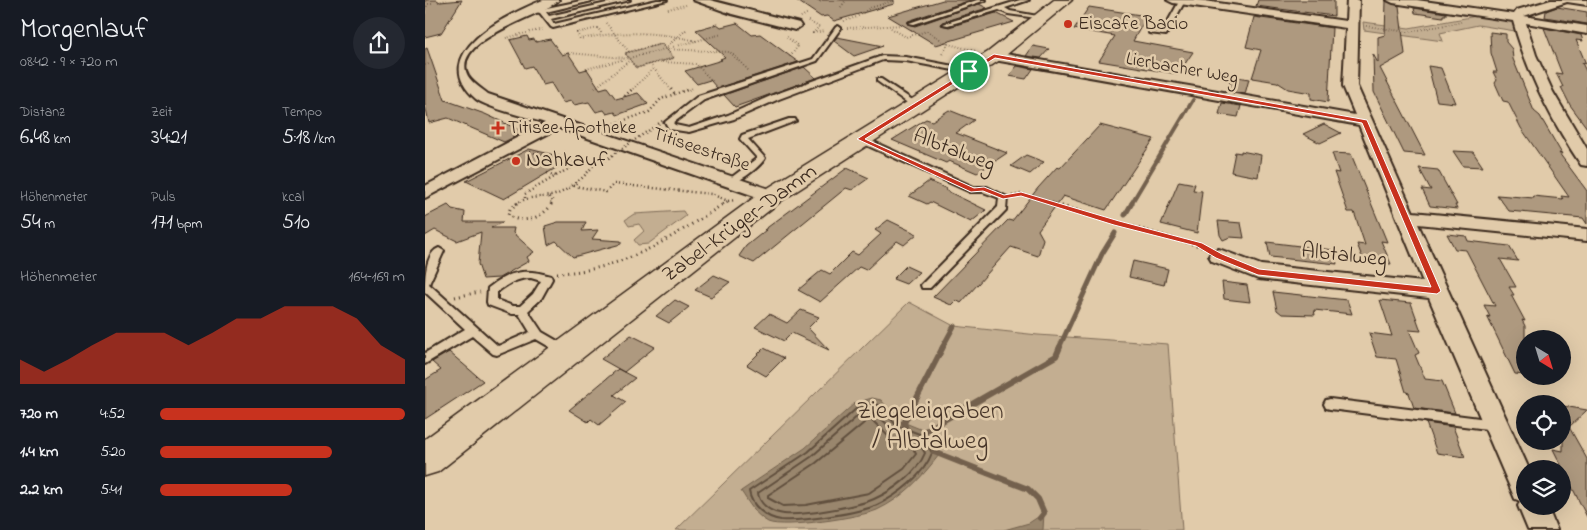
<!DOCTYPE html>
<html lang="de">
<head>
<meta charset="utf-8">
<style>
	body { margin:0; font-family:"Indie Flower",sans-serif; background:#242831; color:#f1f3f6; height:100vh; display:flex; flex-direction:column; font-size:19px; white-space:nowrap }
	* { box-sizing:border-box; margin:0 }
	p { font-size:16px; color:#9ea1a6 }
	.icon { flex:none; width:28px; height:28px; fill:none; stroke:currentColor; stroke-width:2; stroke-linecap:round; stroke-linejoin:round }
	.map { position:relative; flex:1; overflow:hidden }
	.drawer { display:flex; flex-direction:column; background:#171b24; width:425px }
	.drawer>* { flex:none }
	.needle { width:32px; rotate:142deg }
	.controls { position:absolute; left:1091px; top:330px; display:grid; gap:10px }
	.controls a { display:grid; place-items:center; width:55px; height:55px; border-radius:50%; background:#171b24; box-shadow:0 5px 20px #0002; font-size:25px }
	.pin { position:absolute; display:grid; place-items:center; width:42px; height:42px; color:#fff; margin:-21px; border:2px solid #fff; border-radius:50%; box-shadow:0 1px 5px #0007 }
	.round { display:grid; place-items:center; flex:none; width:52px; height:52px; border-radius:26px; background:#242831 }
	.headline { display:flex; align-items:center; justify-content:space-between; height:85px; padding:0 20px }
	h1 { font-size:28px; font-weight:600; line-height:38px }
	.metrics { display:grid; grid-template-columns:repeat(3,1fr); gap:8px; height:85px; padding:5px 20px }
	.metrics div { display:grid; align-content:center }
	.metrics b { font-size:21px; font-weight:600 }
	.metrics small { font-size:14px; font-weight:400 }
	.metrics p { font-size:14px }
	.chart { height:140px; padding:10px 20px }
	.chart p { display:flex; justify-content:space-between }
	.chart svg { width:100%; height:90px; margin-top:5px; fill:#c8321e; opacity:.7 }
	ul { padding:0 20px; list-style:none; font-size:16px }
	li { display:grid; grid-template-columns:80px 60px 1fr; align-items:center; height:38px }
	li i { height:12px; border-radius:6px; background:#c8321e }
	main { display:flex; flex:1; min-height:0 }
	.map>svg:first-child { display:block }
	.green { fill:#c3ae91; stroke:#7f6c58 }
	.water { fill:#99866d; stroke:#73614d }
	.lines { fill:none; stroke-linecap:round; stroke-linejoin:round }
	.shore { stroke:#614f3e; stroke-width:2 }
	.stream-far2 { stroke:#73614d; stroke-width:4 }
	.stream-far1 { stroke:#73614d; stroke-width:5 }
	.stream { stroke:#73614d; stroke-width:6 }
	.building { fill:#ae997f; stroke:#3b2a1e }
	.lane-casing { stroke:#3b2a1e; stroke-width:4 }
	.street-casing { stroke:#3b2a1e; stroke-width:4 }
	.secondary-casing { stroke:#3b2a1e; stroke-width:3 }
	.path-far2 { stroke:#3b2a1e; stroke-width:2; stroke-dasharray:0.5 2.5; stroke-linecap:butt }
	.path-far1 { stroke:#3b2a1e; stroke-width:2.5; stroke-dasharray:1 3; stroke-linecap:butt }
	.path { stroke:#3b2a1e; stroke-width:3; stroke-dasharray:1 4; stroke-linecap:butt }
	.lane { fill:#e1cbaa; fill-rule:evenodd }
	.street { fill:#e1cbaa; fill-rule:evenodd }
	.secondary { fill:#e1cbaa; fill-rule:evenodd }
	.path-bridge { stroke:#3b2a1e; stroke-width:2.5; stroke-dasharray:1 3; stroke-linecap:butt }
	.route { fill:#c8321e; stroke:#fff; fill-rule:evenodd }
	.poi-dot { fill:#c8321e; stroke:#e1cbaa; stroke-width:2 }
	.labels { text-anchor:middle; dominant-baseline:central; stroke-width:5; stroke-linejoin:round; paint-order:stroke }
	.far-poi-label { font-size:19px; fill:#3b2a1e; stroke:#e1cbaa; text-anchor:start }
	.far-street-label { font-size:19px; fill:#3b2a1e; stroke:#e1cbaa }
	.street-label { font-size:22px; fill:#3b2a1e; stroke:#e1cbaa }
	.poi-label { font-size:22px; fill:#3b2a1e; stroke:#e1cbaa; text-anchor:start }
	.near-park-label { font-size:26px; fill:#49372a; stroke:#e1cbaa }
</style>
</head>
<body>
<main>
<section class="drawer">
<div class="headline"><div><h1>Morgenlauf</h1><p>08:42 · 9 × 720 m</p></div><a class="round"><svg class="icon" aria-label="share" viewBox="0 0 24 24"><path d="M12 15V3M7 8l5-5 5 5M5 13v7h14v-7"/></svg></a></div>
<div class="metrics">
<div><p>Distanz</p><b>6.48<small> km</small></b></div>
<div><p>Zeit</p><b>34:21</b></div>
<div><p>Tempo</p><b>5:18<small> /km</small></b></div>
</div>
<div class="metrics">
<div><p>Höhenmeter</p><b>54<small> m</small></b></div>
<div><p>Puls</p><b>171<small> bpm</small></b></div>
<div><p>kcal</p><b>510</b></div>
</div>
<div class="chart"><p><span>Höhenmeter</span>164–169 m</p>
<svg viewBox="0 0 160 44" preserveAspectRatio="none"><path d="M0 44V32L10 38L20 32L30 25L40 19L50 19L60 19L70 25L80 19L90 12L100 12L110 6L120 6L130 6L140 12L150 25L160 32V44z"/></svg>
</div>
<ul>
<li><b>720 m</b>4:52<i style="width:100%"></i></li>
<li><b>1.4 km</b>5:20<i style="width:70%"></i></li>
<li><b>2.2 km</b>5:41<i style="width:54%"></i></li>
</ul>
</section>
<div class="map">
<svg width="1162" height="530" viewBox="0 0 1162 530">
	<rect width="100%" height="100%" fill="#e1cbaa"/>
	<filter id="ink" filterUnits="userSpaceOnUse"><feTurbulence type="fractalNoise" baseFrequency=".02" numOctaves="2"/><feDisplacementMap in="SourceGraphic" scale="10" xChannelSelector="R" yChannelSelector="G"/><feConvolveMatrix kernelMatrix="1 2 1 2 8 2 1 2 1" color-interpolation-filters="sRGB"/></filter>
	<g filter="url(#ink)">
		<path class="green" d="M1057 15 1088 19 1090 31 1053 25 1015 33 1018 41 939 30 938 22 984 28Z
			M237 44 249 58 211 68 200 53Z
			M258 211 261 216 223 244 213 245 209 240 219 231 214 224 204 226 200 220 209 214Z
			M484 302 529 326 613 335 743 344 757 530H251Z"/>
		<path class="water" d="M447 398 456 400 473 420 500 431 514 455C497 477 478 498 452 510 436 517 359 529 343 522 330 515 324 503 316 491L380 448 430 403Z
			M619 513 618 530H579L604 523Z"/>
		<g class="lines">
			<path class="shore" d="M447 404 454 405 471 425 497 435 507 453C499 475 473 495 452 505 434 513 376 522 356 520 341 518 326 506 324 491L383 452 432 408Z
				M447 410 467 429 492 440 500 453C492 473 469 490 449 499 433 506 370 518 354 513 344 511 334 503 333 493L386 457 435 414Z
				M445 418 463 436 487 446 491 454 479 469 444 493 381 505 358 506 343 498V495L391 463Z"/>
			<path class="stream-far2" d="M706 204 768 100"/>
			<path class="stream-far1" d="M700 215 707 203
				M517 348 529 326
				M634 348 677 254 690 233"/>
			<path class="stream" d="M481 429 479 423 518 347
				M498 435 500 431 631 356 635 347
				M509 452 603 489 613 499 619 513 615 518"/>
		</g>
		<path class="building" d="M0 0H12L15 2 37 0 16 33 0 37Z
			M371 0H469V4L409 21 402 16 396 17Z
			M518 0H546L483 21 482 24 490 26 554 4 562 8 517 22 516 25 524 27 571 13 589 22 511 45 463 16Z
			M833 0H909V16L831 6Z
			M961 1 974 6 980 54 955 68 1000 155 979 153 949 92 948 54 953 63V37L960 35Z
			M664 7 722 16 708 41 768 52 753 74 674 61 690 36 649 29Z
			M1132 7 1162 12V24L1120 17 1121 11Z
			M989 8 1021 13V15H1018V17L990 13Z
			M829 17 907 28 903 102 886 99V93L863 89 852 82 827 78 836 50 821 47Z
			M312 23 327 35 335 34 373 62 292 88 285 80 272 84 260 71 297 60 295 59 300 57 271 30 292 24 296 27Z
			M1119 28 1156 35 1158 41 1151 40 1161 64 1157 63 1162 73V128L1145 105 1136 87H1138L1131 73 1137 74Z
			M1065 32 1081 34V42L1087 49 1088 59 1109 111 1115 116 1137 154 1134 153 1162 191V224L1158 218 1084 211 1072 195 1109 198 1108 196 1138 199 1136 196 1144 197 1096 128 1083 102 1078 101 1070 83 1072 80 1068 72H1072L1066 53Z
			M102 36 104 40 109 39 111 42 125 39 137 55 143 53 155 71 162 69 175 89 182 87 191 99 213 93 223 104 192 115 190 112 182 114 179 110 171 112 164 102 149 105 146 101 138 103 126 83 118 85 107 66 100 68 85 40Z
			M412 37 458 46 429 56 409 41Z
			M608 46 624 49 616 58 601 56Z
			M2 48 20 100 60 114 99 132 79 142 23 118 4 123 0 104V49Z
			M592 66 608 69 601 79 584 76Z
			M1003 66 1016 68 1030 103 1012 101Z
			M379 67 391 78 310 107 299 95Z
			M812 77 824 79 820 94 802 91 806 78 811 79Z
			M797 103 816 106 813 117 794 114Z
			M524 110 549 120 531 133 582 153 552 173 524 161 521 163 467 140 501 119 507 121Z
			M899 124 916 133 895 143 878 134Z
			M675 125 729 139 681 210 638 196 613 230 618 239 613 256 586 247 536 303 531 300 526 305 508 297 583 220 587 221 613 188 632 167 635 168Z
			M104 149 146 159 79 199 41 181Z
			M816 151 836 155 833 177 806 172 810 152 816 153Z
			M1028 151 1048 152 1058 167 1038 166Z
			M907 153 926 154 962 242 956 241 966 264 939 262 932 244 940 245 929 212H923L909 172 914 173Z
			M601 155 619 162 605 174 586 166Z
			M422 168 444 178 427 190 421 188 329 263 314 256 321 246 341 230H339Z
			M994 168 1013 170 1032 205H1030L1032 209 1005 206 997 189 1006 190Z
			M504 181 522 189 520 190 561 210 546 222 505 202 502 204 484 196Z
			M754 181 770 184 768 190 777 191 772 233 736 224Z
			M23 205 27 209 40 212 39 222H78L66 228H89L88 233 109 252 102 257 104 261 74 278 58 279 53 264 56 232 32 241 10 230 0 236V217Z
			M463 220 492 234 479 245 472 241 441 270 434 267 395 302 373 290 397 270 405 274 427 252 433 255 456 234 450 230Z
			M793 221 816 223 819 238 805 237 798 240 795 235Z
			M133 222H161L157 231 173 230 167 239 196 241V244L148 257 131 241 123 245 120 226Z
			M1022 234 1041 236 1043 241 1084 246 1093 261 1075 259 1091 287H1084L1089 295H1086L1100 321 1097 320 1100 326V375L1090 374 1062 316 1065 317 1059 305 1070 306 1041 250 1030 249Z
			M842 242 908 250 912 264 845 257Z
			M708 261 743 269 739 285 704 277Z
			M481 266 494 272 481 284 468 279Z
			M289 275 305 282 286 297 270 290Z
			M797 282 822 285 825 302 799 299Z
			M848 292 922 300 927 314 889 310 890 315 857 314 852 310Z
			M250 300 264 307 244 323 231 316Z
			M955 300 986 303 996 331 984 330 994 353 990 355 1000 379 1017 381 1030 413 989 408 984 393 981 392 971 359 952 357 944 333 967 336Z
			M376 310 394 317 383 328 404 350 367 333 359 341 330 327 344 314 362 323Z
			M206 335 230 347 199 372 176 359Z
			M339 348 359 358 341 376 322 365Z
			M24 352 58 381 0 419V380L16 370 7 362Z
			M193 369 210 378 189 395 201 402 174 425 166 419 163 422 144 410Z
			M1138 406 1162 410 1144 427 1162 459V517L1128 449 1138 451Z
			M1001 423 1028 427 1040 457 1012 453Z"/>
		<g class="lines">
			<defs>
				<path id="lane" d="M160 0H171L121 12 124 16 195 0H205L126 19 129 24 232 0H242L128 28 126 27 115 13 102 10 105 8 117 9Z
					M552 0H561L489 24 484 23Z
					M595 0H604L580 8 585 11 618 17V19L583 14 574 10 523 25 518 24Z
					M755 0 760 1 741 35 724 33V31L737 32Z
					M413 26 416 28 392 61 279 100 248 123 250 125 264 128 303 115 348 95 457 56 481 57 544 69 547 71 544 73 481 61 458 60 354 99 309 119 264 132 244 129 240 122 273 96 388 59 411 27Z
					M452 79H456L495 105 491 107H488L452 81Z
					M364 119H370L371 121 323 139 340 158C336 166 312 185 303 184L302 182 303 180 332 158 315 139 317 135Z
					M432 137H438L549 187H562L582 197 581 210 505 288H497L496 285 573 207 574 198 558 192H545L432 141Z
					M14 248 19 251 4 284 73 346 105 332 94 314H87L63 305 62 302 63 288C85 271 99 268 126 276L127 279 116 299 103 311 117 332 143 347 145 350 143 353 139 354 135 353 111 339 72 355 68 354 47 336 0 364V353L40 329 0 292C0 280 0 253 14 248ZM106 278 116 281 108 294 95 306H88L72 300V292C83 284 92 278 106 278Z
					M905 399 1070 420 1074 421 1076 425 1074 429 1070 430 905 409 901 408 899 404 901 400Z"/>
				<path id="street" d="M118 0H134C119 16 23 39 43 76 47 83 57 89 63 94L353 192 356 196 353 200H341L134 128 0 198V186L120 123C102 117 65 109 51 99 0 54 81 15 118 0Z
					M268 0H285L374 23 376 26 370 30 307 14Z
					M742 0H772L921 21 922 0H934L932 86 988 212 1162 229V241L993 224 1104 469H1100V506H1122L1132 530H1103L1093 506 1095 501 1090 499 1004 298 833 279 787 261 784 256 787 251 794 249 836 265 998 282 934 125 569 60 562 56 569 52 930 115 918 86 921 28 748 3Z
					M962 0H992L1089 14 1092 10 1126 0H1162V5L1142 2 1099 16 1162 26V34L1101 23 1111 55 1128 92 1162 149V166L1156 165C1126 120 1102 73 1088 21L968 3Z"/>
				<path id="secondary" d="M629 0H647L575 60 356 201 13 472 0 476V439L338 191 563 52Z"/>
			</defs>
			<use href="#lane" class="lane-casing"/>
			<use href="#street" class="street-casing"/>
			<use href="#secondary" class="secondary-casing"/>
			<path class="path-far2" d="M13 2 22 0
				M395 2 396 0
				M416 7 421 0
				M0 9 3 4 8 3
				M243 9 261 5
				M376 17 383 13
				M383 21 394 27 388 33 399 31
				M419 21 432 17 445 8 471 0
				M181 23 204 52
				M941 26 983 32 1036 22
				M422 28 478 25
				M466 28 481 37 502 31 523 44 516 56
				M362 37 373 46 365 57
				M81 38 118 29
				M271 41 297 34
				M236 44 249 58 211 68 200 53Z
				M523 44 551 51
				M240 48 261 30
				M240 49 305 52 323 70
				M143 53 200 58
				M237 62 271 64 288 82
				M225 64 247 91
				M0 65 4 64
				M161 69 271 41C231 31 195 31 155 39L152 33 173 28 177 34
				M170 88 205 60
				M206 91 229 68
				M261 91 268 88"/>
			<path class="path-far1" d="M246 89 250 94
				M197 99 207 89
				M182 126 224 112 236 99 264 89
				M105 152 153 163
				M122 173 131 176
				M145 185 181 192 189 184 286 194 303 201 311 200
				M587 196 596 194 631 204
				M124 197 128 201 126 204
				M100 198V194L143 169 160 163
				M91 204C103 196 112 198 125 196 140 194 161 177 169 164
				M298 204 303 201"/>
			<path class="path" d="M93 203 85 209 83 215C97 225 119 218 127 203
				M627 203 781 248
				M132 273C199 271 245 238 300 203
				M30 297 55 292"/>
			<use href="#lane" class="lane"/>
			<use href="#street" class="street"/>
			<use href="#secondary" class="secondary"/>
			<path class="path-bridge" d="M153 163 169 164 182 159 239 120"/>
		</g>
	</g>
	<path class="route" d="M569 54 942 120 1016 291 1012 294 833 275 791 258 771 246 689 225 596 196 578 199 558 191 546 192 432 139ZM570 58 937 123 1006 287 834 269 797 254 777 243 694 221 596 192 579 195 559 187 549 188 440 139Z"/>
	<g class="poi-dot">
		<circle cx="643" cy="24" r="5"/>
		<path d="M70.5 120.5h5v5h5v5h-5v5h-5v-5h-5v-5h5z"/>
		<circle cx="91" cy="161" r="5"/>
	</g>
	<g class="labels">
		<g class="far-poi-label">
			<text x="653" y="24">Eiscafe Bacio</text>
			<text x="83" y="128">Titisee Apotheke</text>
		</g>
		<g class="far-street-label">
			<text transform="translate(757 69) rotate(10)">Lierbacher Weg</text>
			<text transform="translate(276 150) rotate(19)">Titiseestraße</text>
		</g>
		<g class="street-label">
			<text transform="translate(529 151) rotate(21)">Albtalweg</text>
			<text transform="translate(315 224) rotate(-36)">Zabel-Krüger-Damm</text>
			<text transform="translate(919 256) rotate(6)">Albtalweg</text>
		</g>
		<g class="poi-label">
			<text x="101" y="161">Nahkauf</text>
		</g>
		<g class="near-park-label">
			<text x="505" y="412">Ziegeleigraben<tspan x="505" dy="30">/ Albtalweg</tspan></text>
		</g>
	</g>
</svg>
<div class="controls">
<a><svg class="needle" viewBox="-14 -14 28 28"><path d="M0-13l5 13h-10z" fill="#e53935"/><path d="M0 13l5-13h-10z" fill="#9ea1a6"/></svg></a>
<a><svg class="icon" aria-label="locate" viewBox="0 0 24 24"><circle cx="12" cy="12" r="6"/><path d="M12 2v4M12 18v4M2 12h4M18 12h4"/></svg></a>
<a><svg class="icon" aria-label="layers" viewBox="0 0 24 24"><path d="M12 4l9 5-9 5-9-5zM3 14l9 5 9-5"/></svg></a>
</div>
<div class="pin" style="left:544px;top:71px;background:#1e9e55"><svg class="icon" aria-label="arrive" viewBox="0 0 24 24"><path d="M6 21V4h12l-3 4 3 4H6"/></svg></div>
</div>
</main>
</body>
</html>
